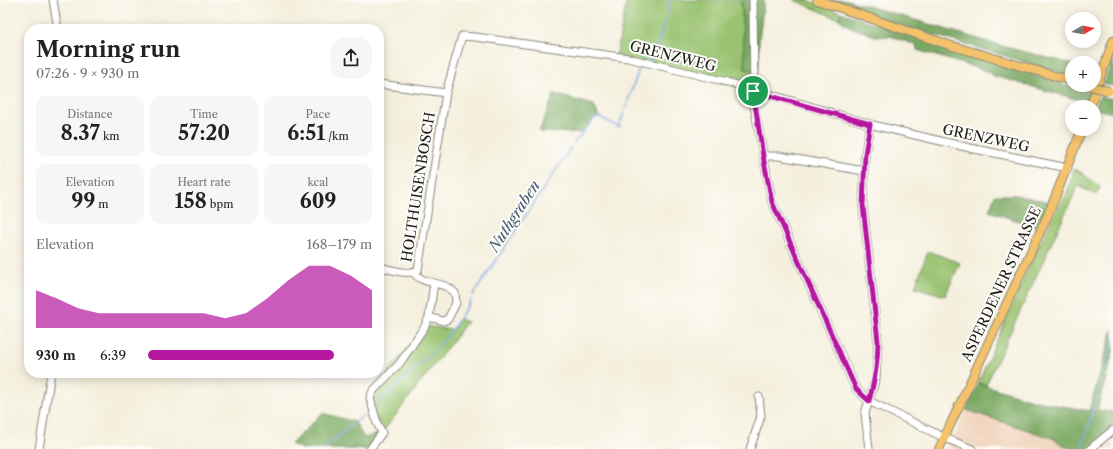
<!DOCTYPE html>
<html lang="en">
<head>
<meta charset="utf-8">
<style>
	body { margin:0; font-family:"Libre Caslon Text",serif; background:#f6f6f6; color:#222; height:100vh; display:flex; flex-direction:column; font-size:15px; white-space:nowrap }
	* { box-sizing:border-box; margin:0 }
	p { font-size:13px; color:#767676 }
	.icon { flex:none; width:22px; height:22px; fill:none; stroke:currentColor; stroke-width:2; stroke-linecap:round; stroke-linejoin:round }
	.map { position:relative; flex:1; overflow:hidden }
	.side { position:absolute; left:24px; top:24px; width:360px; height:354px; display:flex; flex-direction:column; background:#fff; border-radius:16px; box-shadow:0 2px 10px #0003 }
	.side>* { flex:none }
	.needle { width:26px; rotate:81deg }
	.tools { position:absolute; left:1065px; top:12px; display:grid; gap:8px }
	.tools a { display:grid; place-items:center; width:36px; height:36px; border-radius:50%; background:#fff; box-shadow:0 2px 10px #0003; font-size:20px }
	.pin { position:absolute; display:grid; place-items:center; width:34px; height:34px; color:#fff; margin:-17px; border:2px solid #fff; border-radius:50%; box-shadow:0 1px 4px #0007 }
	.round { display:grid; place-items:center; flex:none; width:42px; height:42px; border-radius:16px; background:#f6f6f6 }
	.summary { display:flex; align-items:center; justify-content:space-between; height:68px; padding:0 12px }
	h1 { font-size:22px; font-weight:700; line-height:30px }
	.figures { display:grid; grid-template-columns:repeat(3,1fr); gap:6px; height:68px; padding:4px 12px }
	.figures div { display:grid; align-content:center; border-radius:10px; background:#f6f6f6; text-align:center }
	.figures b { font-size:20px; font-weight:700 }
	.figures small { font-size:11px; font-weight:400 }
	.figures p { font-size:11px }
	.chart { height:112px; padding:8px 12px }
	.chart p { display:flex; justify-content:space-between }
	.chart svg { width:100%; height:72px; margin-top:4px; fill:#b5179e; opacity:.7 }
	ul { padding:0 12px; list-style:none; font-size:13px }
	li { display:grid; grid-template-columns:64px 48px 1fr; align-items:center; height:30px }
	li i { height:10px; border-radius:5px; background:#b5179e }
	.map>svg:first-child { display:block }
	.built { fill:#f1d5bd }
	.green { fill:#99c36f; stroke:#5a7046 }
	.forest { fill:#7aa962; stroke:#4b623f }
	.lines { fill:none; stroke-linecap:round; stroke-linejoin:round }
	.stream { stroke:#78a9e3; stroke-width:1.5 }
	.minor-casing { stroke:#88867d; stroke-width:9 }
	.major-casing { stroke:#88867d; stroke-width:10 }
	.minor { stroke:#fff; stroke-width:7 }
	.major { stroke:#f3c26a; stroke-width:8 }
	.major-bridge-casing { stroke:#88867d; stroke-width:10; stroke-linecap:butt }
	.major-bridge { stroke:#f3c26a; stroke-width:8 }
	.route-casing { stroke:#fff; stroke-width:8 }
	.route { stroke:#b5179e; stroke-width:5 }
	.labels { text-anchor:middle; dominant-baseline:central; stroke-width:4; stroke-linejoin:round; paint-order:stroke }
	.street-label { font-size:14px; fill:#1c1c1c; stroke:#fdfcf7 }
	.water-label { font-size:15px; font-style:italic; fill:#455b76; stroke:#fdfcf7 }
</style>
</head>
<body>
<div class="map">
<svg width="1113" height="449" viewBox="0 0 1113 449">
	<rect width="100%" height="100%" fill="#fdfcf7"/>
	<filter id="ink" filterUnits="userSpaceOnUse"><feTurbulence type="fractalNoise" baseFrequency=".025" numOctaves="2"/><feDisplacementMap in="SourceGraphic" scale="8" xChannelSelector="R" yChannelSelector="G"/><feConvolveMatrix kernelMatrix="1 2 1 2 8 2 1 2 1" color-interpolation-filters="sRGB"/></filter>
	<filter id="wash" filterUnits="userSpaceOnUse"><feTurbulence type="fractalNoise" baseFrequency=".012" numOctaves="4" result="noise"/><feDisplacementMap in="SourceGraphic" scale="16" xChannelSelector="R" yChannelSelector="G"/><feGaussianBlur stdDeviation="0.9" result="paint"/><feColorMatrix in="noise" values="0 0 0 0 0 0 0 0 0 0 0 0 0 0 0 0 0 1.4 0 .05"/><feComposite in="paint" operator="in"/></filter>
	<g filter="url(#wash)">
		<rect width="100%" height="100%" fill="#f5f0de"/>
		<path class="built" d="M966 410 1052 438 1070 449H949Z
			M1113 430V449H1091Z"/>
		<path class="green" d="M627 0H741L745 69 753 70V91L616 56Z
			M794 0H807L840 12 839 19Z
			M1074 169 1079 171 1100 187 1096 195 1078 186 986 385 978 383 1025 276 1051 220 1066 195Z
			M928 251 960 263 945 296 915 287Z
			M459 319 467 322 382 433 372 410 373 391 425 326 452 330Z
			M1113 329V351L1097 410 1095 412 1089 411Z"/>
		<path class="forest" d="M741 0H764L759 41V71L745 69Z
			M829 0H848L1002 46 1072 64V76L903 26Z
			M840 12 1091 93 1087 102 994 76 989 72 917 50 916 45 890 36 878 37 850 27 839 19Z
			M1113 58V86L1104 84Z
			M554 94 594 105 599 117 595 118 581 133 539 132Z
			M1099 96 1113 99V113L1095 109Z
			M995 195H1015L1051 202 1038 228 989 211Z
			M978 383 1035 401 1095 412 1097 410 1113 412V430L1090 449H1070L1052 438 966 410Z
			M322 413 355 422 364 438 382 433 370 449H302L291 444Z"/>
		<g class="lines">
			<path class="stream" d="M642 59 643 57 653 60 671 0
				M574 143 595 118 599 117 619 127 641 63
				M473 295 571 147
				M375 405 436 350 452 330 471 300
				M1082 448 1113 339
				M323 449 370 410"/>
		</g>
	</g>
	<g filter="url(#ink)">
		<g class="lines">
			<defs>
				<path id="minor" d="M53 0 58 29
					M753 0 754 105 772 202 856 389 869 401 945 438 972 449
					M379 84 446 93 462 36 475 37 628 58 727 82 877 126 970 148 1068 168
					M763 156H779L864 171
					M379 267C390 269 407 276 418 270L446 93
					M414 273C424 286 444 280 455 293L456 303 448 319 443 321 429 317
					M39 449 51 373
					M370 449 382 433 377 423 370 398 373 391 400 363 425 326 429 317 434 283
					M750 449 761 416 759 397
					M869 449 865 413 876 378 878 341 863 206 865 154 870 124
					M1090 449 1113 430"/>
				<path id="major" d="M817 0 949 45 1072 81
					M1090 107 1113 41
					M939 449 1048 215 1082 129"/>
			</defs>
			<use href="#minor" class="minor-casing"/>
			<use href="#major" class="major-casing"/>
			<use href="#minor" class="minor"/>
			<use href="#major" class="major"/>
			<defs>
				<path id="major-bridge" d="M1087 85 1109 91"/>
			</defs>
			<use href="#major-bridge" class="major-bridge-casing"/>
			<use href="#major-bridge" class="major-bridge"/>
		</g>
	</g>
	<g class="lines" filter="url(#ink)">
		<defs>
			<path id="route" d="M753 91 870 124 865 154 863 206 878 341C878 362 875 380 869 401L856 389 772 202 763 156Z"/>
		</defs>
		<use href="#route" class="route-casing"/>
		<use href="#route" class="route"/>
	</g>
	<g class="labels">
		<g class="street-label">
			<text transform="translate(673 56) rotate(14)">GRENZWEG</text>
			<text transform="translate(986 138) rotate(12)">GRENZWEG</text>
			<text transform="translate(418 187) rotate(-81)">HOLTHUISENBOSCH</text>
			<text transform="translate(1001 284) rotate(-65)">ASPERDENER STRASSE</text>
		</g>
		<g class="water-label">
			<text transform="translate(514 216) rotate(-57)">Nuthgraben</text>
		</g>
	</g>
</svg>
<div class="tools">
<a><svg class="needle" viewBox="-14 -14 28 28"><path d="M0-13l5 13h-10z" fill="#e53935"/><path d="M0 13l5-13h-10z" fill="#767676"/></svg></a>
<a>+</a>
<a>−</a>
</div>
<div class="pin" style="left:753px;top:91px;background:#1e9e55"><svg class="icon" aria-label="arrive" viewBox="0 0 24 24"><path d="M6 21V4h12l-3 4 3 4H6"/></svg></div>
<section class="side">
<div class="summary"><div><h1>Morning run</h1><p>07:26 · 9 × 930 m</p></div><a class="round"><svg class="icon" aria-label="share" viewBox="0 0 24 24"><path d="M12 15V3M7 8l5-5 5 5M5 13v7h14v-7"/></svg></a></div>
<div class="figures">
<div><p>Distance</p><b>8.37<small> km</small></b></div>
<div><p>Time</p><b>57:20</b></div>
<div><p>Pace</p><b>6:51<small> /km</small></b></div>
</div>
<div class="figures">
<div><p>Elevation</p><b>99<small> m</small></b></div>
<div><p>Heart rate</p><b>158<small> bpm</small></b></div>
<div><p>kcal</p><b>609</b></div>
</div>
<div class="chart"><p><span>Elevation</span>168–179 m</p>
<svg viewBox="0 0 160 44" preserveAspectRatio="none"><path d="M0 44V21L10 26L20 32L30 35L40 35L50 35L60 35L70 35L80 35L90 38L100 35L110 26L120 15L130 6L140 6L150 12L160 21V44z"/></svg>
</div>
<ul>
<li><b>930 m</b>6:39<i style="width:83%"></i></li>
</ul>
</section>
</div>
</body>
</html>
